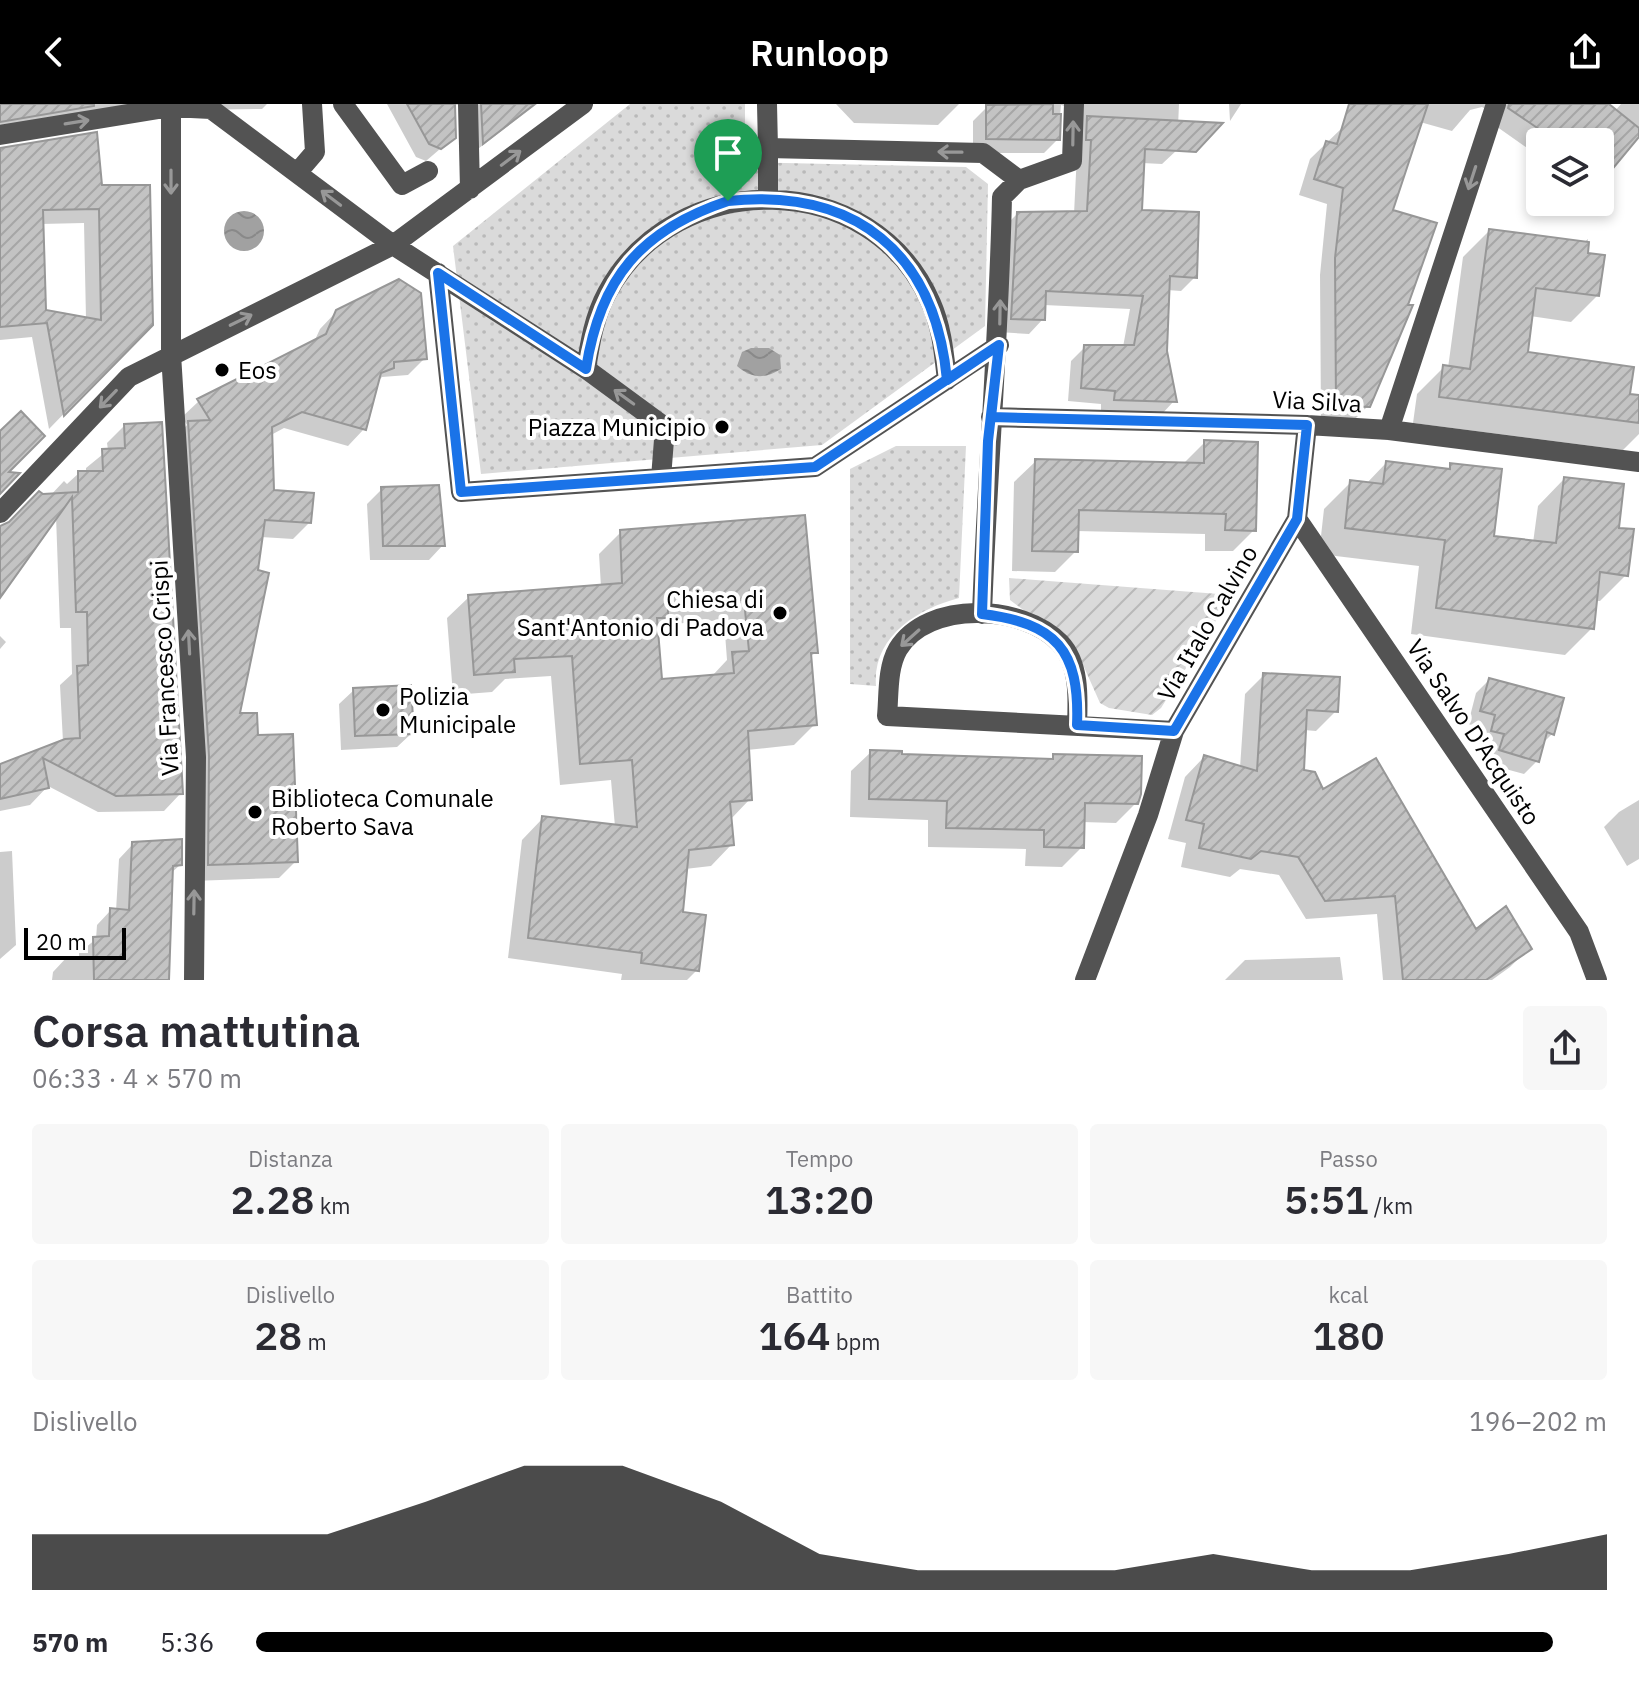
<!DOCTYPE html>
<html lang="it">
<head>
<meta charset="utf-8">
<style>
	body { margin:0; font-family:"IBM Plex Sans",sans-serif; background:#f7f7f7; color:#2b2b33; height:100vh; display:flex; flex-direction:column; font-size:30px; white-space:nowrap }
	* { box-sizing:border-box; margin:0 }
	p { font-size:26px; color:#7c7c81 }
	.icon { flex:none; width:44px; height:44px; fill:none; stroke:currentColor; stroke-width:2; stroke-linecap:round; stroke-linejoin:round }
	.map { position:relative; height:876px; overflow:hidden }
	.panel { display:flex; flex-direction:column; background:#fff; flex:1 }
	.panel>* { flex:none }
	.controls { position:absolute; left:1526px; top:24px; display:grid; gap:16px }
	.controls a { display:grid; place-items:center; width:88px; height:88px; border-radius:8px; background:#fff; box-shadow:0 4px 12px #0003; font-size:40px }
	.scale { position:absolute; left:24px; bottom:20px; width:102px; box-sizing:border-box; padding-left:8px; border:4px solid #000; border-top:0; font-size:22px; line-height:28px; white-space:nowrap; color:#000; -webkit-text-stroke:6px #fff; paint-order:stroke }
	.pin { position:absolute; display:grid; place-items:center; width:68px; height:68px; color:#fff; margin:-82px -34px; border-radius:50% 50% 50% 0; rotate:-45deg; box-shadow:0 0 8px #0007 }
	.pin .icon { rotate:45deg }
	.round { display:grid; place-items:center; flex:none; width:84px; height:84px; border-radius:8px; background:#f7f7f7 }
	.overview { display:flex; align-items:center; justify-content:space-between; height:136px; padding:0 32px }
	h1 { font-size:44px; font-weight:600; line-height:60px }
	.figures { display:grid; grid-template-columns:repeat(3,1fr); gap:12px; height:136px; padding:8px 32px }
	.figures div { display:grid; align-content:center; border-radius:8px; background:#f7f7f7; text-align:center }
	.figures b { font-size:40px; font-weight:600 }
	.figures small { font-size:22px; font-weight:400 }
	.figures p { font-size:22px }
	.chart { height:224px; padding:16px 32px }
	.chart p { display:flex; justify-content:space-between }
	.chart svg { width:100%; height:144px; margin-top:8px; fill:#000; opacity:.7 }
	ul { padding:0 32px; list-style:none; font-size:26px }
	li { display:grid; grid-template-columns:128px 96px 1fr; align-items:center; height:60px }
	li i { height:20px; border-radius:10px; background:#000 }
	header { display:flex; justify-content:space-between; align-items:center; height:104px; padding:0 32px; background:#000; color:#fff; font-size:36px; font-weight:600 }
	.map>svg:first-child { display:block }
	.park { fill:url(#park-dots) }
	.garden { fill:url(#garden-furrows) }
	.water { fill:url(#water-waves) }
	.shadow { fill:#0003; fill-rule:evenodd }
	.building { fill:url(#building-hatch); stroke:#979797; stroke-width:2; fill-rule:evenodd }
	.lines { fill:none; stroke-linecap:round; stroke-linejoin:round }
	.minor { stroke:#535353; stroke-width:20 }
	.oneway { stroke:#989898 }
	.route-casing { stroke:#fff; stroke-width:16 }
	.route { stroke:#1a73e8; stroke-width:10 }
	.poi-dot { fill:#000; stroke:#fff; stroke-width:3 }
	.labels { text-anchor:middle; dominant-baseline:central; stroke-width:8; stroke-linejoin:round; paint-order:stroke }
	.poi-label { font-size:24px; fill:#000; stroke:#fff; text-anchor:start }
	.street-label { font-size:24px; fill:#000; stroke:#fff }
</style>
</head>
<body>
<header><svg class="icon" aria-label="back" viewBox="0 0 24 24"><path d="M15 5l-7 7 7 7"/></svg>Runloop<svg class="icon" aria-label="share" viewBox="0 0 24 24"><path d="M12 15V3M7 8l5-5 5 5M5 13v7h14v-7"/></svg></header>
<div class="map">
<svg width="1639" height="876" viewBox="0 0 1639 876">
	<defs>
		<pattern id="park-dots" width="8" height="8" patternUnits="userSpaceOnUse" patternTransform="scale(2)"><rect width="8" height="8" fill="#dadada"/><path d="M2 2h.1M6 6h.1" fill="none" stroke="#b9b9b9" stroke-width="1.8" stroke-linecap="round"/></pattern>
		<pattern id="garden-furrows" width="10" height="10" patternUnits="userSpaceOnUse" patternTransform="scale(2)"><rect width="10" height="10" fill="#dadada"/><path d="M-1 1l2-2M0 10L10 0M9 11l2-2" fill="none" stroke="#b9b9b9"/></pattern>
		<pattern id="water-waves" width="16" height="10" patternUnits="userSpaceOnUse" patternTransform="scale(2)"><rect width="16" height="10" fill="#a1a1a1"/><path d="M0 5q4-4 8 0t8 0" fill="none" stroke="#898989"/></pattern>
		<pattern id="building-hatch" width="6" height="6" patternUnits="userSpaceOnUse" patternTransform="scale(2)"><rect width="6" height="6" fill="#c3c3c3"/><path d="M-1 1l2-2M0 6l6-6M5 7l2-2" fill="none" stroke="#a6a6a6"/></pattern>
	</defs>
	<rect width="100%" height="100%" fill="#fff"/>
	<path class="park" d="M630 0H745V37L736 58 966 63 988 80 985 222 822 341 481 370 453 142Z
		M896 342H966L959 494C917 505 872 533 876 582L850 580V365Z"/>
	<path class="garden" d="M1009 474 1232 491 1161 604 1152 611 1109 604 1100 599 1076 545 1010 496Z"/>
	<path class="water" d="M224 127a20 20 0 1 1 40 0a20 20 0 1 1-40 0Z
		M751 244H769L780 251 781 265C765 275 752 275 737 262L742 248Z"/>
	<path class="shadow" d="M0 0H137L0 29Z
		M188 0H267L262 5 188 6Z
		M387 0H537L470 51 460 1H453L454 33 426 57 416 53Z
		M836 0H959L938 21 854 19Z
		M1000 0H1179L1177 46 1162 60 1142 59 1140 108 1195 173 1181 187 1167 186 1165 247 1174 297 1161 311 1101 309V300L1068 297 1071 257 1085 243H1123L1130 205 1044 201 1043 215 1029 230 998 228 1003 124 1017 110H1074L1077 49 1068 3 1061 1 1058 35 1044 49H973V17L987 3 1000 4Z
		M1229 0H1241L1230 17Z
		M1386 0H1578L1563 38H1540V53L1493 20 1491 8 1482 3 1470 6 1452 27 1420 18 1391 107 1368 302 1352 318H1321L1320 171 1327 100 1299 91 1310 55 1344 22Z
		M1621 0H1639V30L1600 77V38H1588Z
		M0 45 100 83 151 220 49 325 32 233 0 236ZM84 119 86 215 44 208 41 120Z
		M1489 127 1550 166 1588 135 1586 151 1598 191 1571 218 1530 212 1525 250 1628 292 1639 293V330L1623 346 1413 319 1417 290 1444 263 1448 264 1463 153Z
		M337 207 425 254 408 271 382 273 376 279 364 325 348 342 284 324 271 331 272 388 310 418 293 435 261 433 237 611 256 633 296 757 279 774 192 777 172 336 187 321 182 313 199 297 314 238 320 225Z
		M124 322 181 689 164 707 98 708 48 682 30 701 0 707V662L63 638 60 581 72 570 71 524H60L56 412 0 490V445L64 377 67 380 79 369H86V364L108 346 107 339Z
		M1205 338 1254 426 1233 447H1205V430L1076 427V447L1055 468 1012 467 1014 378 1036 357 1183 360Z
		M1386 359 1446 367 1451 361 1492 433 1533 439 1538 402 1564 375 1617 425 1626 471 1600 497H1595L1592 524 1565 551 1411 530 1419 462 1319 450 1324 405 1351 378 1366 380Z
		M382 385 443 441 429 456H370L367 400Z
		M803 413 816 548 809 554 815 620 794 641 747 646 750 695 730 716 732 740 711 762 685 765 680 810 697 866 687 876H621L622 870 508 854 522 736 543 714 615 723 611 676 560 681 551 572 505 575 492 588 453 591 447 514 469 493 601 483 599 450 621 428ZM724 516 727 556 712 572 661 577 656 524 659 521Z
		M0 532 6 538 0 545Z
		M1264 571 1336 607 1316 627 1304 626 1302 667 1476 828 1529 844 1510 863 1492 876H1383L1377 810 1306 815 1279 771 1240 765 1230 773 1181 763 1186 739 1168 735 1185 673 1204 653 1240 664 1245 590Z
		M1489 576 1552 630 1542 640 1537 657 1524 670 1487 660 1492 643 1479 640 1483 624 1468 620 1476 589Z
		M354 586 412 629 397 643 341 646 339 600Z
		M871 648 900 652 1049 657 1054 652 1136 699 1116 719 1082 718V743L1062 763 1025 762 1026 745 928 743V716L850 713 851 667Z
		M1639 696V755L1627 762 1604 723 1619 708Z
		M133 740 180 761 170 770 167 876H52L53 868 67 853 79 854V849L96 835 97 821 111 806 116 807 119 755Z
		M12 747 16 841 0 855V748Z
		M1340 853 1343 876H1225L1245 856Z"/>
	<path class="building" d="M0 0H94V2L0 18Z
		M407 0H455L456 34 441 45 429 40Z
		M481 0H535L483 40Z
		M1053 0V10H1061L1060 36 986 35V1Z
		M1349 0H1428L1393 106 1437 119 1408 201H1413L1370 303 1336 302 1335 154 1343 84 1314 75 1326 37 1337 40Z
		M1509 0H1609L1639 24V33L1600 80V38H1558L1508 4Z
		M1087 12 1223 19 1196 48 1145 45 1142 106 1199 108 1197 174 1170 172 1167 247 1177 298 1114 296 1115 287 1081 284 1084 241H1134L1143 192 1046 187 1045 216 1011 215 1017 108 1087 107 1091 36H1086Z
		M97 28 102 81H150L153 221 64 312 47 219 0 223V44ZM99 105 101 216 46 206 43 106Z
		M1489 125 1589 138 1588 149 1605 151 1599 192 1536 184 1528 248 1634 263 1630 290 1639 291V319L1439 293 1443 261 1470 265Z
		M399 175 421 189 427 255 394 258V264L381 269 366 326 302 308 272 323 274 386 314 389 311 419 265 416 258 466 269 469 240 609H257L258 631 293 630 298 758 208 761 209 652 188 317 210 316 197 295 326 230 336 206Z
		M21 307 45 332 9 368 20 369 0 390V327Z
		M162 318 183 690 116 692 43 654 49 684 0 695V660L65 635 80 634 77 562 88 561 87 508H76L72 393 0 494V422L9 418 39 387 43 390 78 388V367H103L102 345 125 344 124 320Z
		M1204 336 1258 338 1256 427 1225 426 1226 410 1079 406 1078 448 1032 447 1035 355 1204 359Z
		M1386 357 1450 365V359L1502 365 1494 432 1556 439 1564 373 1624 380 1619 424 1634 425 1628 472 1600 468 1594 525 1436 504 1445 436 1345 424 1350 376 1383 380Z
		M439 381 445 442H383L381 383Z
		M805 411 818 549H811L817 621 748 627 752 696 730 698 734 741 689 746 683 808 706 811 699 867 641 859 642 849 528 834 542 712 637 723 632 656 580 660 572 552 514 555 515 568 474 571 468 491 622 479 620 426ZM744 496 749 547 732 548 734 569 662 575 657 514H668V501Z
		M1263 569 1340 573 1338 608 1307 606 1304 666 1315 668 1323 685 1376 654 1476 825 1506 802 1532 845 1486 876H1403L1395 792 1325 797 1298 753 1261 747 1251 755 1199 744 1204 720 1186 716 1204 651 1257 667Z
		M1489 574 1564 594 1554 631 1547 628 1539 658 1499 646 1504 630 1491 627 1495 611 1480 607Z
		M411 581 414 630 355 632 353 584Z
		M870 646 902 647V650L1053 655V650L1142 652 1141 690 1138 700 1085 699 1084 744 1044 743V726L946 724 947 697 869 695Z
		M182 735V761L173 762 169 876H94L93 833 109 832 110 804 129 806 132 738Z"/>
	<g class="lines">
		<path class="minor" d="M171 0V250L196 653 194 876
			M343 0 402 81 428 67
			M468 0 470 85
			M767 0 768 44 983 49 1019 76
			M0 31 171 3 211 5 393 141 586 265 665 323 661 374 461 388 438 169
			M768 44V93
			M297 69 315 48 312 0
			M586 265C590 239 594 213 607 189 675 62 873 64 931 199 942 224 944 250 947 276
			M991 313 1307 321 1389 326 1639 358
			M1389 326 1496 0
			M661 374 815 363 999 241
			M0 409 129 273 393 141 583 0
			M1297 415 1579 828 1597 876
			M982 510C987 371 999 233 1002 93L1019 76 1072 57 1074 0
			M1077 621C1078 594 1080 560 1060 539 1023 500 928 496 898 545 887 564 889 591 887 612L1174 627
			M1085 876 1148 711 1174 627 1297 415 1307 321"/>
	</g>
	<defs><path id="oneway-shaft" d="M-6 0H5M1.5-3L5.5 0L1.5 3" fill="none" stroke-width="1.6" stroke-linecap="round" stroke-linejoin="round" transform="scale(2)"/></defs>
	<g class="oneway">
		<use href="#oneway-shaft" transform="translate(77 18) rotate(-9)"/>
		<use href="#oneway-shaft" transform="translate(1073 29) rotate(-89)"/>
		<use href="#oneway-shaft" transform="translate(950 48) rotate(-179)"/>
		<use href="#oneway-shaft" transform="translate(511 54) rotate(-37)"/>
		<use href="#oneway-shaft" transform="translate(1472 74) rotate(108)"/>
		<use href="#oneway-shaft" transform="translate(171 78) rotate(90)"/>
		<use href="#oneway-shaft" transform="translate(331 94) rotate(-143)"/>
		<use href="#oneway-shaft" transform="translate(1000 208) rotate(-89)"/>
		<use href="#oneway-shaft" transform="translate(241 216) rotate(-26)"/>
		<use href="#oneway-shaft" transform="translate(624 293) rotate(-144)"/>
		<use href="#oneway-shaft" transform="translate(108 295) rotate(134)"/>
		<use href="#oneway-shaft" transform="translate(910 534) rotate(138)"/>
		<use href="#oneway-shaft" transform="translate(189 538) rotate(-93)"/>
		<use href="#oneway-shaft" transform="translate(194 798) rotate(-89)"/>
	</g>
	<g class="lines">
		<defs>
			<path id="route" d="M728 97C641 126 600 174 586 265L438 169 461 388 815 363 999 241 991 313 1307 321 1297 415 1174 627 1077 621C1080 546 1056 519 982 510L988 337 999 241 947 276C935 149 856 84 728 97"/>
		</defs>
		<use href="#route" class="route-casing"/>
		<use href="#route" class="route"/>
	</g>
	<g class="poi-dot">
		<circle cx="222" cy="266" r="8"/>
		<circle cx="722" cy="323" r="8"/>
		<circle cx="780" cy="509" r="8"/>
		<circle cx="383" cy="606" r="8"/>
		<circle cx="255" cy="708" r="8"/>
	</g>
	<g class="labels">
		<g class="poi-label">
			<text x="238" y="266">Eos</text>
			<text x="706" y="323" text-anchor="end">Piazza Municipio</text>
			<text x="764" y="495" text-anchor="end">Chiesa di<tspan x="764" dy="28">Sant'Antonio di Padova</tspan></text>
			<text x="399" y="592">Polizia<tspan x="399" dy="28">Municipale</tspan></text>
			<text x="271" y="694">Biblioteca Comunale<tspan x="271" dy="28">Roberto Sava</tspan></text>
		</g>
		<g class="street-label">
			<text transform="translate(1317 297) rotate(3)">Via Silva</text>
			<text transform="translate(1207 519) rotate(-60)">Via Italo Calvino</text>
			<text transform="translate(164 564) rotate(-93)">Via Francesco Crispi</text>
			<text transform="translate(1474 628) rotate(56)">Via Salvo D'Acquisto</text>
		</g>
	</g>
</svg>
<div class="controls">
<a><svg class="icon" aria-label="layers" viewBox="0 0 24 24"><path d="M12 4l9 5-9 5-9-5zM3 14l9 5 9-5"/></svg></a>
</div>
<div class="scale">20 m</div>
<div class="pin" style="left:728px;top:97px;background:#1e9e55"><svg class="icon" aria-label="arrive" viewBox="0 0 24 24"><path d="M6 21V4h12l-3 4 3 4H6"/></svg></div>
</div>
<section class="panel">
<div class="overview"><div><h1>Corsa mattutina</h1><p>06:33 · 4 × 570 m</p></div><a class="round"><svg class="icon" aria-label="share" viewBox="0 0 24 24"><path d="M12 15V3M7 8l5-5 5 5M5 13v7h14v-7"/></svg></a></div>
<div class="figures">
<div><p>Distanza</p><b>2.28<small> km</small></b></div>
<div><p>Tempo</p><b>13:20</b></div>
<div><p>Passo</p><b>5:51<small> /km</small></b></div>
</div>
<div class="figures">
<div><p>Dislivello</p><b>28<small> m</small></b></div>
<div><p>Battito</p><b>164<small> bpm</small></b></div>
<div><p>kcal</p><b>180</b></div>
</div>
<div class="chart"><p><span>Dislivello</span>196–202 m</p>
<svg viewBox="0 0 160 44" preserveAspectRatio="none"><path d="M0 44V27L10 27L20 27L30 27L40 17L50 6L60 6L70 17L80 33L90 38L100 38L110 38L120 33L130 38L140 38L150 33L160 27V44z"/></svg>
</div>
<ul>
<li><b>570 m</b>5:36<i style="width:96%"></i></li>
</ul>
</section>
</body>
</html>
